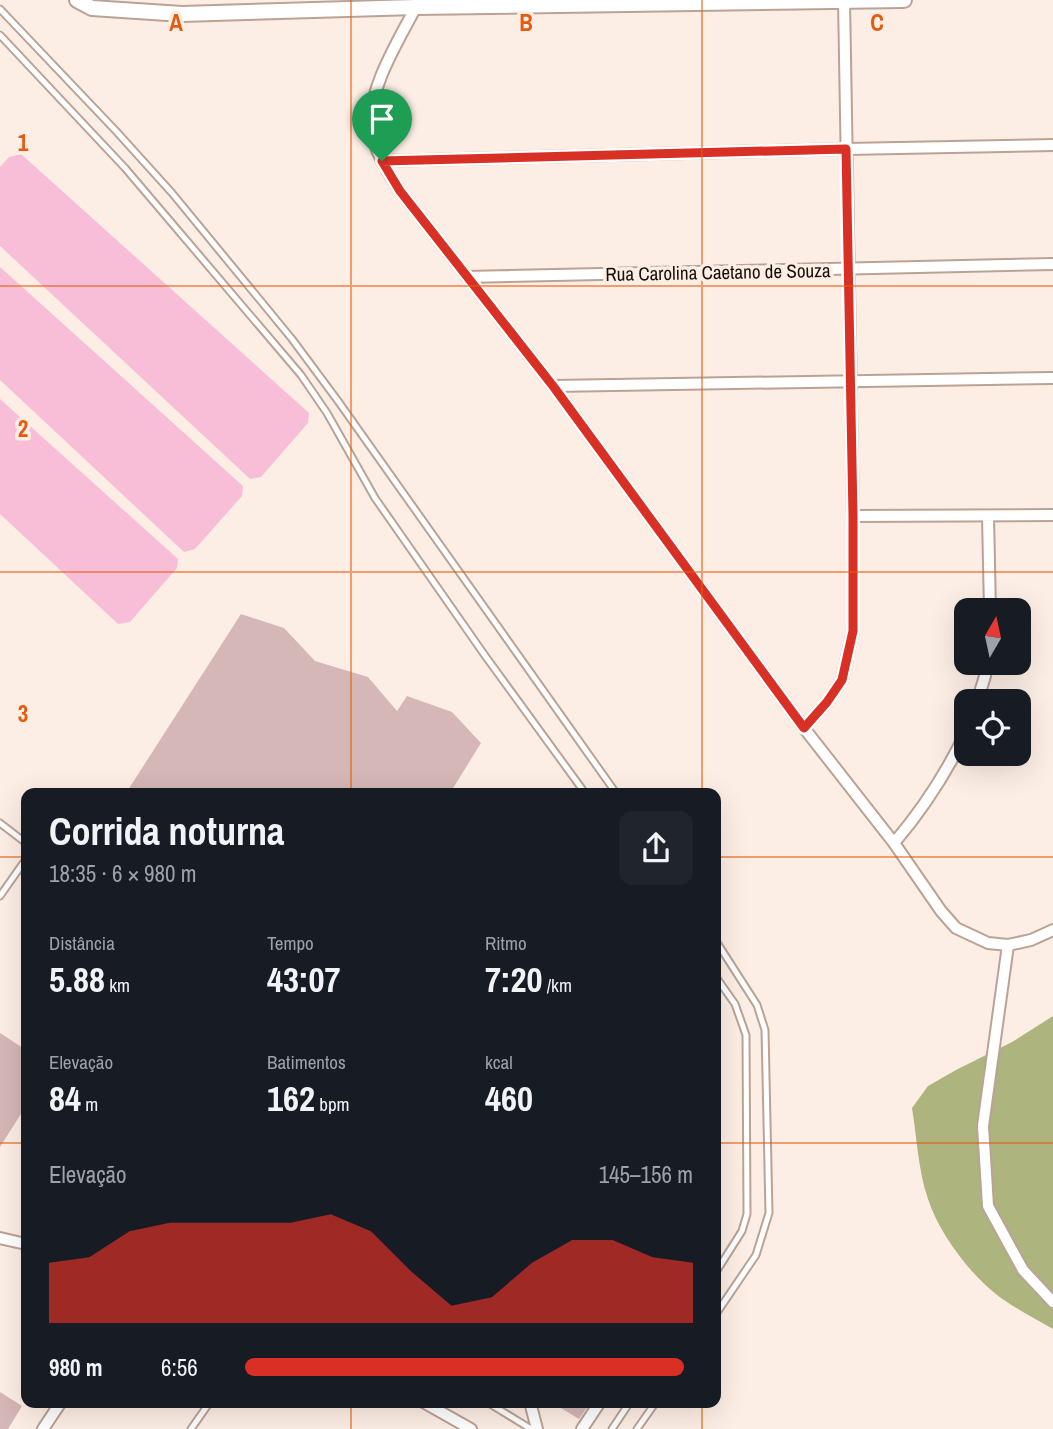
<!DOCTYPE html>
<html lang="pt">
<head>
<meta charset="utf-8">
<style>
	body { margin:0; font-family:"Archivo Narrow",sans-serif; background:#20242c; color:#f1f3f6; height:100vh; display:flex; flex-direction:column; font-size:26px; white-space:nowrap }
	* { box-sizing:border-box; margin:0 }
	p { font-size:23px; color:#9ea1a6 }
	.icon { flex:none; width:38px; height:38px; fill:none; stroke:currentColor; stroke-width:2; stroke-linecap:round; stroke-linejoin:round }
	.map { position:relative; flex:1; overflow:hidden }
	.details { position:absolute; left:21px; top:788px; width:700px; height:620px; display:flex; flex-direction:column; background:#171b24; border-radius:14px; box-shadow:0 7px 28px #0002 }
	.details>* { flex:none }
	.needle { width:46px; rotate:9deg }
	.fabs { position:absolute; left:954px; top:598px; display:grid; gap:14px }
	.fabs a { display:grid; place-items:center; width:77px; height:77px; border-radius:14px; background:#171b24; box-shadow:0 7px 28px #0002; font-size:35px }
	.pin { position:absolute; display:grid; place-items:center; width:60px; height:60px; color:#fff; margin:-72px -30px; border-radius:50% 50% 50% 0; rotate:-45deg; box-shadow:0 0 7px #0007 }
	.pin .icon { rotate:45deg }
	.round { display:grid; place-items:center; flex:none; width:74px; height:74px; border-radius:14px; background:#20242c }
	.summary { display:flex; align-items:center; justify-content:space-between; height:119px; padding:0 28px }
	h1 { font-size:38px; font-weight:800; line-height:52px }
	.stats { display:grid; grid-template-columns:repeat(3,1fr); gap:10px; height:119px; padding:7px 28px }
	.stats div { display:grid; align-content:center }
	.stats b { font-size:35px; font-weight:800 }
	.stats small { font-size:19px; font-weight:400 }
	.stats p { font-size:19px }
	.chart { height:196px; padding:14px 28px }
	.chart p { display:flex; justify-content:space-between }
	.chart svg { width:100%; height:126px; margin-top:7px; fill:#d93025; opacity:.7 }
	ul { padding:0 28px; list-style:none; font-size:23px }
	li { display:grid; grid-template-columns:112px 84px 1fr; align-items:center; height:52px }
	li i { height:18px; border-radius:9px; background:#d93025 }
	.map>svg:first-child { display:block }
	.forest { fill:#adb47e }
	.water { fill:#f8bed7 }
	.building { fill:#d4b7b6 }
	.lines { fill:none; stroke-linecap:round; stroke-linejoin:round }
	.service-casing { stroke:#baa395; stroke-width:9 }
	.minor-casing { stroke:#baa395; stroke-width:14 }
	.tertiary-casing { stroke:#baa395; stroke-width:18 }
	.service { stroke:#fff; stroke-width:5 }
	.minor { stroke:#fff; stroke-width:10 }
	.tertiary { stroke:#fff; stroke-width:14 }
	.route-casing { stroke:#fff; stroke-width:14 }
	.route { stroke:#d93025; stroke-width:9 }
	.grid { fill:none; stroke:#e8590c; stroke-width:2; stroke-opacity:0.55 }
	.labels { text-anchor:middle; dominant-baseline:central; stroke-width:7; stroke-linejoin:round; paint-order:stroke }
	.street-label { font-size:19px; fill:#170f0a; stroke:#fdeee5 }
	.grid-label { font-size:23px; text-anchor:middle; font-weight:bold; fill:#e8590c; stroke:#fdeee5; stroke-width:7; stroke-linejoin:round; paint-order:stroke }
</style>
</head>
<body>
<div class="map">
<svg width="1053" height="1429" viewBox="0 0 1053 1429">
	<rect width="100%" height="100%" fill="#fdeee5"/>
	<path class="forest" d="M1053 1016V1329C1034 1318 1014 1308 997 1295 969 1273 939 1233 928 1199 918 1170 917 1138 912 1108L928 1086 956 1070 1012 1042Z"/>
	<path class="water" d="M21 154 309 413 308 423 261 477 250 479 0 246V167L9 157Z
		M0 267 243 486 242 496 195 549 184 552 0 380Z
		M0 399 178 559 177 568 130 622 118 624 0 514Z"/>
	<path class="building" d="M241 614 284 628 315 661 368 677 397 711 407 696 452 712 481 743 450 793H126Z
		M0 1033 26 1050V1106L0 1147Z
		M0 1392 22 1406 8 1429H0Z
		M551 1402H591L579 1419Z"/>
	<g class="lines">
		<defs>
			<path id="service" d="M0 9 116 131 172 193 292 339 338 401 616 793
				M0 35 125 168 301 375 327 413 375 498 486 657 585 793
				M0 823 26 843
				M0 896 26 859
				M716 941 757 1005 765 1030 769 1213 756 1255 716 1314
				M716 977 735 1004 746 1035 747 1214 742 1231 716 1272
				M487 1402 531 1429
				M191 1429 210 1402
				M612 1429 630 1402
				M637 1429 656 1402"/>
			<path id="minor" d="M418 3C401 36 367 89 371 128 374 151 388 172 400 191L553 386 804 728 894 843 941 911 956 928 988 943 1008 945 1031 940 1053 930
				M382 161 846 149 1053 145
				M467 277 1053 264
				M553 386 1053 378
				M853 516 1053 515
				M988 516 990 611
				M977 702 985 676 986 663
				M804 728 827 702 842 680 853 631V516L844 0
				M894 843C923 809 947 772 966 732
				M1008 945 983 1126 988 1206 1023 1270 1053 1302
				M0 1238 26 1244
				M423 1402 471 1429
				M530 1402 537 1429
				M43 1429 61 1402
				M582 1429 600 1402"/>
			<path id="tertiary" d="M77 0 92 8 182 14 416 7 904 0"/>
		</defs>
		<use href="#service" class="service-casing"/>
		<use href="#minor" class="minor-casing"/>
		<use href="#tertiary" class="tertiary-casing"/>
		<use href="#service" class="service"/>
		<use href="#minor" class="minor"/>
		<use href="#tertiary" class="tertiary"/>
	</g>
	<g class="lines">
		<defs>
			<path id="route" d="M846 149 853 516V631L842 680 827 702 804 728 553 386 400 191 382 161Z"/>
		</defs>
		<use href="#route" class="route-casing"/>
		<use href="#route" class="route"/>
	</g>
	<path class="grid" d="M351 0V793M702 0V793M0 286H1053M0 572H1053M0 857H26M716 857H1053M0 1143H26M716 1143H1053M351 1402V1429M702 1402V1429"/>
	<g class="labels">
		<g class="street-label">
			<text transform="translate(718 272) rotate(-1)">Rua Carolina Caetano de Souza</text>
		</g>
	</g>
	<g class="grid-label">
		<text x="176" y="31">A</text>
		<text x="526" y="31">B</text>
		<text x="877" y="31">C</text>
		<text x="23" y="151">1</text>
		<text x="23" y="437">2</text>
		<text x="23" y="722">3</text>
	</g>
</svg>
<div class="fabs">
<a><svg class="needle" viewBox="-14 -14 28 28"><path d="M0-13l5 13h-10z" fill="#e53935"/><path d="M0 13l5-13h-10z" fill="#9ea1a6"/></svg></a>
<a><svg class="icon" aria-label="locate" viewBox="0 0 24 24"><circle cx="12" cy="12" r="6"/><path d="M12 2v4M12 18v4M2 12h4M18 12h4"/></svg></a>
</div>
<div class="pin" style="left:382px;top:161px;background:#1e9e55"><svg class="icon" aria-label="arrive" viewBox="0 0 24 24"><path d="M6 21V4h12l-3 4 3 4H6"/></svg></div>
<section class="details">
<div class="summary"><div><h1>Corrida noturna</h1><p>18:35 · 6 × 980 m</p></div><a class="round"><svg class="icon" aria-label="share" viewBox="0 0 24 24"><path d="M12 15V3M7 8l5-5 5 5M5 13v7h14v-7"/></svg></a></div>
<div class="stats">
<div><p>Distância</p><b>5.88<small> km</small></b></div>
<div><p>Tempo</p><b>43:07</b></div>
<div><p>Ritmo</p><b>7:20<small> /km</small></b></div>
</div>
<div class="stats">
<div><p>Elevação</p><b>84<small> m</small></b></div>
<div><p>Batimentos</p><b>162<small> bpm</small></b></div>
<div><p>kcal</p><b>460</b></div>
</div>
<div class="chart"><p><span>Elevação</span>145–156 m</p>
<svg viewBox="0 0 160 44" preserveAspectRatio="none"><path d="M0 44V23L10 21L20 12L30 9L40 9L50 9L60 9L70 6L80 12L90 26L100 38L110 35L120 23L130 15L140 15L150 21L160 23V44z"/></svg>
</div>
<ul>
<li><b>980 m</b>6:56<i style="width:98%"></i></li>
</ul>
</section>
</div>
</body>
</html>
